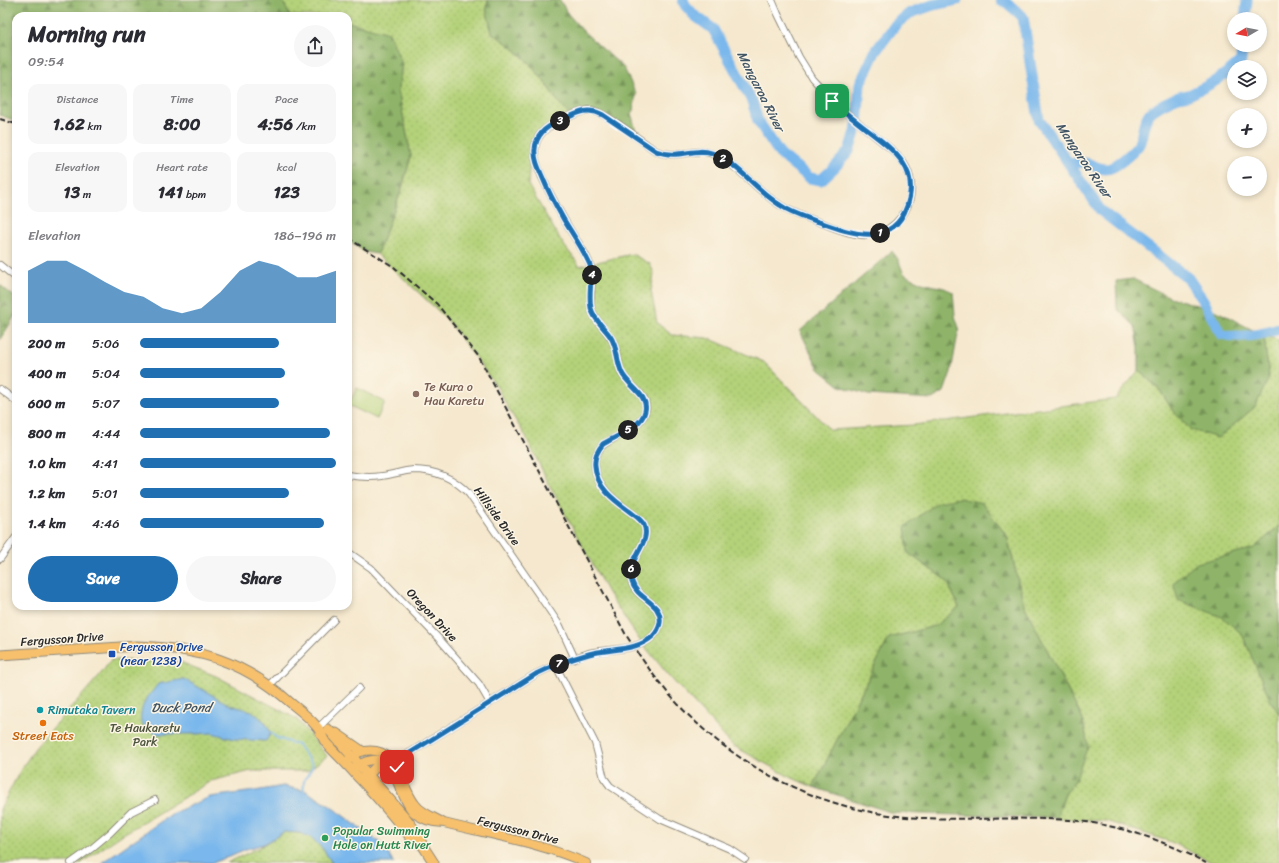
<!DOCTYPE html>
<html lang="en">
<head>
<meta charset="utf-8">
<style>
	body { margin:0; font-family:Sriracha,sans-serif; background:#f7f7f7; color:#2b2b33; height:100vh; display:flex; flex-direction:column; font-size:15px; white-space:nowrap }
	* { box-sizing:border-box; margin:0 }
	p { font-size:13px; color:#7c7c81 }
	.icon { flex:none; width:22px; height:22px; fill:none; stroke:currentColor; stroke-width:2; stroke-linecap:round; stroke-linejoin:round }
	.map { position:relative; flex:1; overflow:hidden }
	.side { position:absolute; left:12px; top:12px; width:340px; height:598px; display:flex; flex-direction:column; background:#fff; border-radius:12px; box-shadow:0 2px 6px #0003 }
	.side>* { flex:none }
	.needle { width:26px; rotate:260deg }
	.buttons { position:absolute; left:1227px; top:12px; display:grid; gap:8px }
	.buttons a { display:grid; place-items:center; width:40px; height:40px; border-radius:50%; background:#fff; box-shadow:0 2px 6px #0003; font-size:20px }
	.pin { position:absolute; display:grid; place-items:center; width:34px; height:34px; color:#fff; margin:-17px; border-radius:8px; box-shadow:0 2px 6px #0006 }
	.km { position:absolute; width:20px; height:20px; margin:-10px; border-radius:50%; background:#222; color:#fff; font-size:11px; line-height:20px; text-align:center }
	.round { display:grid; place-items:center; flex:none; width:42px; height:42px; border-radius:21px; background:#f7f7f7 }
	.overview { display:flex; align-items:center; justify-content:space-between; height:68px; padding:0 16px }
	h1 { font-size:22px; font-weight:700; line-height:30px }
	.stats { display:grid; grid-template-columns:repeat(3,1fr); gap:6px; height:68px; padding:4px 16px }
	.stats div { display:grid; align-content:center; border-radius:10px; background:#f7f7f7; text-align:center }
	.stats b { font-size:17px; font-weight:700 }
	.stats small { font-size:11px; font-weight:400 }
	.stats p { font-size:11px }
	.chart { height:112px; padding:8px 16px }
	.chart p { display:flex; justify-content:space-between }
	.chart svg { width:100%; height:72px; margin-top:4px; fill:#1f6fb2; opacity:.7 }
	.button { display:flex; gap:8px; margin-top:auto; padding:8px 16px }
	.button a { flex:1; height:46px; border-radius:24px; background:#1f6fb2; color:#fff; font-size:16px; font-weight:700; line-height:46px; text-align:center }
	.button a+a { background:#f7f7f7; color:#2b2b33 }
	ul { padding:0 16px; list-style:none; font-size:13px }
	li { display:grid; grid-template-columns:64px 48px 1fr; align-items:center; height:30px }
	li i { height:10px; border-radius:5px; background:#1f6fb2 }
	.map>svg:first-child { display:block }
	.grass { fill:url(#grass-dots); stroke:#707e52 }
	.forest { fill:url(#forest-firs); stroke:#5d704a }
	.pitch { fill:#b4d279; stroke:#707e52 }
	.water { fill:#79b7ec; stroke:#52718c }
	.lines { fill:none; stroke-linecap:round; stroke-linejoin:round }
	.stream { stroke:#79b7ec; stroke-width:2 }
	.river { stroke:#79b7ec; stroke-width:11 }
	.minor-casing { stroke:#908a7c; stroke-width:8 }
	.major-casing { stroke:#908a7c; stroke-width:10 }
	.highway-casing { stroke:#908a7c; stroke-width:11 }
	.minor { stroke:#fff; stroke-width:6 }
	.major { stroke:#f7c06c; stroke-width:8 }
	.highway { stroke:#f7c06c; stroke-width:9 }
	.rail { stroke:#2b2b2b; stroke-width:2; stroke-dasharray:6 3; stroke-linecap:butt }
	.route-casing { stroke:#fff; stroke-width:8 }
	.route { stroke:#1f6fb2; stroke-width:5 }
	.education-dot { fill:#8d6e63; stroke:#fcf5e5; stroke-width:1.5 }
	.transit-dot { fill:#1a4fb4; stroke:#fcf5e5; stroke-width:1.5 }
	.culture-dot { fill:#0f9aa8; stroke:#fcf5e5; stroke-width:1.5 }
	.food-dot { fill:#e8710a; stroke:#fcf5e5; stroke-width:1.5 }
	.leisure-dot { fill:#2e9e5b; stroke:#fcf5e5; stroke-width:1.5 }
	.labels { text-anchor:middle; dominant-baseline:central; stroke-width:3; stroke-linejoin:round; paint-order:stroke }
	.education-label { font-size:12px; fill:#785e54; stroke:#fcf5e5; text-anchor:start }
	.street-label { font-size:12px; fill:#2b2b2b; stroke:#fcf5e5 }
	.transit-label { font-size:12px; fill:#164399; stroke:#fcf5e5; text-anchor:start }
	.culture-label { font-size:12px; fill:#0d838f; stroke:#fcf5e5; text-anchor:start }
	.park-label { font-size:12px; fill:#4d553e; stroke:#fcf5e5 }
	.food-label { font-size:12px; fill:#c56008; stroke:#fcf5e5 }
	.leisure-label { font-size:12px; fill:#27864d; stroke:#fcf5e5; text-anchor:start }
	.water-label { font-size:13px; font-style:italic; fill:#425565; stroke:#fcf5e5 }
</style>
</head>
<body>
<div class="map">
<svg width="1279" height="863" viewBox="0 0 1279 863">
	<defs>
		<pattern id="grass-dots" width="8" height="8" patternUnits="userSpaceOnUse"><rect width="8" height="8" fill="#b4d279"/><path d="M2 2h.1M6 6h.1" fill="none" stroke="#9bb469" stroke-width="1.8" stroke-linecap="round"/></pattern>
		<pattern id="forest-firs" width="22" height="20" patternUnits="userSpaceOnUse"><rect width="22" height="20" fill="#8fb469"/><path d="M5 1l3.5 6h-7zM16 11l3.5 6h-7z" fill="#759357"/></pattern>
	</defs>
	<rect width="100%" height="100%" fill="#fcf5e5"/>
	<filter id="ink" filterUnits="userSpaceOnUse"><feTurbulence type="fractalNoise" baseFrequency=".025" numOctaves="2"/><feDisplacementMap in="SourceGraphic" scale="8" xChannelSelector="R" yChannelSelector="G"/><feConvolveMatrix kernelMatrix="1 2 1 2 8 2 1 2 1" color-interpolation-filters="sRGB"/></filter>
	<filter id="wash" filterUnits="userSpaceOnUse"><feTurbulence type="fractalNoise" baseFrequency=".012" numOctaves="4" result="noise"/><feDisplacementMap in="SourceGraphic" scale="16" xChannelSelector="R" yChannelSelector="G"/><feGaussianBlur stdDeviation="0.9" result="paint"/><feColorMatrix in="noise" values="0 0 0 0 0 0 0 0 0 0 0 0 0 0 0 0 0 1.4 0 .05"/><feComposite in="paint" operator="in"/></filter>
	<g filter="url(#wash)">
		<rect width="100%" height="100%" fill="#f5e8ce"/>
		<path class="grass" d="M282 0H488L486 8 492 33C506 42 519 52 531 65 545 80 555 100 569 115L557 118 531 141 528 185 563 244 580 266 632 254 650 264 654 274 651 291 657 323 672 335 708 338 764 362 830 430 914 425 1115 399 1139 370 1159 389 1173 411 1269 378 1264 336 1279 340V863H1213L1171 842 1106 821 1057 818 1065 794 1076 779 1083 720 1024 605 1007 536 908 553 947 581 959 607 935 626 889 638 813 787 788 776 732 745 670 677 641 642 608 593 551 488 525 435 508 408 497 387 446 318 377 254 401 192 411 156 398 90 402 64 348 22V16H290Z
			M111 660 180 662 216 676 297 719 327 756 307 771H251L211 781 120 836 81 863H0V809L20 771 35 748 100 675Z
			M284 832C290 833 295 832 300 833 315 836 326 851 332 863H227L258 848Z"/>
		<path class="forest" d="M0 0H282L290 16H16V121L0 115Z
			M488 0H560L568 14 584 32 624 68 636 94 632 116 637 135 593 111 569 115C555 100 545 80 531 65 519 52 506 42 492 33L486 8Z
			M348 22 389 33 402 64 398 90 411 156 401 191 377 254 365 252 348 241Z
			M892 251 898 259 903 272 907 276 922 283 944 288 953 292 955 316 959 328 951 372 944 392 932 399 868 395 840 386 819 369 800 331Z
			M1133 279 1170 297 1217 311 1264 336 1269 378 1255 407 1218 438 1191 430 1173 411 1159 389 1139 370V347L1135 326 1117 309 1116 281Z
			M0 285 16 298V314L0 340Z
			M959 498 982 503 1007 536 1024 605 1083 720 1088 746 1076 779 1065 794 1057 818 893 813 813 787 889 638 935 626 959 607 947 581 908 553 905 527 938 502Z
			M1279 526V714L1270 700 1242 634 1222 617 1178 600 1173 583 1197 563 1254 548Z"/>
		<path class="pitch" d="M357 388 385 402 377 419 348 405Z"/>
		<path class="water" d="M184 679 230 705 252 711 265 722 271 733 266 741 234 739 212 733 196 734H159L151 731 141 723C139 704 148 698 158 684Z
			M283 786 306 791 330 806 383 845 394 863H332L323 849 312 838 300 833 284 832 264 844 246 849 213 863H101L173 813 210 797 255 791Z"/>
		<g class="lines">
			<path class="stream" d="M271 733 277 738 298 745 313 765C308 778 302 776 304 792"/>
			<path class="river" d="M683 0 685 5 694 15 713 29 752 101 758 121 780 154 810 178 821 180 835 167 849 151 857 126 860 84 875 52 896 24 910 13 933 5 957 0
				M1001 0 1006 2 1023 17 1039 120 1101 211 1188 278 1203 300 1221 334C1240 339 1261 335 1279 329
				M1245 19 1247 0
				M1070 165C1089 156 1099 175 1113 167 1120 163 1137 150 1140 142 1143 133 1143 122 1149 114 1154 108 1169 101 1176 98 1181 96 1188 96 1193 93 1211 85 1227 74 1241 61L1242 45"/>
		</g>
	</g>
	<g filter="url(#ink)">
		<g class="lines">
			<defs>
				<path id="minor" d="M0 265 16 278
					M0 389 16 401
					M348 475C359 477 371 478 382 476 392 475 402 471 413 470 434 470 454 478 469 494L550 611 560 626 575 659
					M348 552 371 568 441 641 479 684 490 703
					M0 559 16 537
					M556 666 595 743 604 778 610 786 660 819 730 849 745 859
					M270 685 334 620
					M318 728 359 688
					M392 764 536 674C552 666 571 659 589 653 610 648 636 652 653 636 657 632 659 628 660 623 663 602 637 600 632 583 625 559 652 544 644 525 641 519 634 515 629 511 614 500 596 486 595 466 594 458 597 451 603 445 616 436 644 426 646 409 647 393 627 385 621 372 618 362 618 352 613 342 607 329 594 322 591 307 589 293 595 278 590 265 586 253 578 243 572 233 561 215 551 196 542 177 539 169 534 160 535 151 535 136 546 127 558 122 567 118 579 111 589 110 604 110 642 142 656 151 678 160 697 146 715 155 740 166 757 191 780 205 792 213 806 217 819 222 833 227 847 234 862 235 888 237 909 216 911 191 912 174 904 160 891 149L840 108 812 78 799 57 778 14 772 0
					M71 863 92 848 110 833 131 812 155 800"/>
				<path id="major" d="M348 760C357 753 364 749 376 751 402 756 401 788 416 805 423 814 435 817 444 823
					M355 768C360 763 365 761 372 760 395 756 399 798 413 812 422 820 432 823 444 823 491 835 541 843 586 863"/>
				<path id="highway" d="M0 655 136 646C200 648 244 661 292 704 301 711 310 718 317 727 321 731 322 738 326 743 336 754 347 764 357 776 377 796 395 819 413 840L423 846
					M328 729 406 818 418 834 423 846 434 863
					M336 733 362 751
					M369 774 377 766 386 764"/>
			</defs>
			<use href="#minor" class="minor-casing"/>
			<use href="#major" class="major-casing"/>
			<use href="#highway" class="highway-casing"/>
			<use href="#minor" class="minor"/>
			<use href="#major" class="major"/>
			<use href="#highway" class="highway"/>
			<path class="rail" d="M0 119 16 124
				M348 238 394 267 437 304 479 357 626 635C641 658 656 680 675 701 738 771 830 815 924 818 973 820 1021 817 1069 820 1117 824 1164 840 1206 863"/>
		</g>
	</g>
	<g class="lines" filter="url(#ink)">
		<defs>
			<path id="route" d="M397 767 394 763 536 674C552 666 571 659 589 654 610 648 636 652 653 636 657 632 659 628 660 623 663 602 637 600 632 582 625 559 652 544 644 525 641 519 634 515 629 511 614 500 596 487 595 466 594 458 597 451 603 444 616 436 642 427 645 411 649 395 628 386 622 373 616 361 618 347 610 336 603 326 594 320 591 308 588 294 593 279 590 265 583 249 573 235 564 220 556 206 548 191 542 176 538 167 534 158 535 149 536 134 547 126 560 121 576 114 587 106 603 115L656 151C678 160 694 147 712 153 737 162 757 191 780 205 791 213 805 217 819 222 850 233 892 249 907 206 920 170 895 151 870 132 857 122 844 112 832 101"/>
		</defs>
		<use href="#route" class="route-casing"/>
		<use href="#route" class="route"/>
	</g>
	<circle class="education-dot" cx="416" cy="394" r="4"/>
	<rect class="transit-dot" x="108" y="650" width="8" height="8" rx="2"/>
	<circle class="culture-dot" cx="40" cy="710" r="4"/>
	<circle class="food-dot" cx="43" cy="723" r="4"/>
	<circle class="leisure-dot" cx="325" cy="838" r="4"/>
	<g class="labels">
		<g class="education-label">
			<text x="424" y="387">Te Kura o<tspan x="424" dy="14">Hau Karetu</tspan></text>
		</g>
		<g class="street-label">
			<text transform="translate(497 516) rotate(54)">Hillside Drive</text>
			<text transform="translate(432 615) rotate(47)">Oregon Drive</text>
			<text transform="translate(62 639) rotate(-4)">Fergusson Drive</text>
			<text transform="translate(518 830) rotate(14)">Fergusson Drive</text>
		</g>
		<g class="transit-label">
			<text x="120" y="647">Fergusson Drive<tspan x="120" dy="14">(near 1238)</tspan></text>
		</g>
		<g class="culture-label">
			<text x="48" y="710">Rimutaka Tavern</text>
		</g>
		<g class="park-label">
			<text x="145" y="728">Te Haukaretu<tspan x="145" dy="14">Park</tspan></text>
		</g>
		<g class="food-label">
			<text x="43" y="736">Street Eats</text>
		</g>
		<g class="leisure-label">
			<text x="333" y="831">Popular Swimming<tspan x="333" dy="14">Hole on Hutt River</tspan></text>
		</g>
		<g class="water-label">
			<text transform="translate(761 91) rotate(63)">Mangaroa River</text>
			<text transform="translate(1084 160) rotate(56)">Mangaroa River</text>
			<text x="181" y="707">Duck Pond</text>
		</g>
	</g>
</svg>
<div class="buttons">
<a><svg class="needle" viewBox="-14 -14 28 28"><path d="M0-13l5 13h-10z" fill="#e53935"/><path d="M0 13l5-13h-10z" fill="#7c7c81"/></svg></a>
<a><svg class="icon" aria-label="layers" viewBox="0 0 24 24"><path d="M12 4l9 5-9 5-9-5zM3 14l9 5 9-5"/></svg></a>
<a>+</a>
<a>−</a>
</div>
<div class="pin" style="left:832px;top:101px;background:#1e9e55"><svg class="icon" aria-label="arrive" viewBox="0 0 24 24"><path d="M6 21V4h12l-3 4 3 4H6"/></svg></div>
<div class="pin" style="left:397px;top:767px;background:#d93025"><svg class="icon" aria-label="check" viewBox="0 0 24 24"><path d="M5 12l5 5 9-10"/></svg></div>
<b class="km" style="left:880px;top:233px">1</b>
<b class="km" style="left:723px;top:159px">2</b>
<b class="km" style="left:560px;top:121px">3</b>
<b class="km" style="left:592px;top:275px">4</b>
<b class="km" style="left:628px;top:430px">5</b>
<b class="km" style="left:631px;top:569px">6</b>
<b class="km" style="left:559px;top:664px">7</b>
<section class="side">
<div class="overview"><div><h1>Morning run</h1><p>09:54</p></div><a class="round"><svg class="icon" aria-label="share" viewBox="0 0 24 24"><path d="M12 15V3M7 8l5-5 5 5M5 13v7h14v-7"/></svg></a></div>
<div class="stats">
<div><p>Distance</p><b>1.62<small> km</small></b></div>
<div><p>Time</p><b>8:00</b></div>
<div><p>Pace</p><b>4:56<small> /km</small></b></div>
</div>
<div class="stats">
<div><p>Elevation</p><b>13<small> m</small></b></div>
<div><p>Heart rate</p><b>141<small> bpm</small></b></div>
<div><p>kcal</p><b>123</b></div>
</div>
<div class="chart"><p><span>Elevation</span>186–196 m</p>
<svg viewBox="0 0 160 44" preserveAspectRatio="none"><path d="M0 44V12L10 6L20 6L30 12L40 19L50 25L60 28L70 35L80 38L90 35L100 25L110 12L120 6L130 9L140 16L150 16L160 12V44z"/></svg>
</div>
<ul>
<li><b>200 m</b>5:06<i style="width:71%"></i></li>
<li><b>400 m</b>5:04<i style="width:74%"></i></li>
<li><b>600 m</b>5:07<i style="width:71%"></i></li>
<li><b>800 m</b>4:44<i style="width:97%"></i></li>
<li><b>1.0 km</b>4:41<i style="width:100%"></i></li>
<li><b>1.2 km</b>5:01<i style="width:76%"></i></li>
<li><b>1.4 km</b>4:46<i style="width:94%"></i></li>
</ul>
<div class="button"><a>Save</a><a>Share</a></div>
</section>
</div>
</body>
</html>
